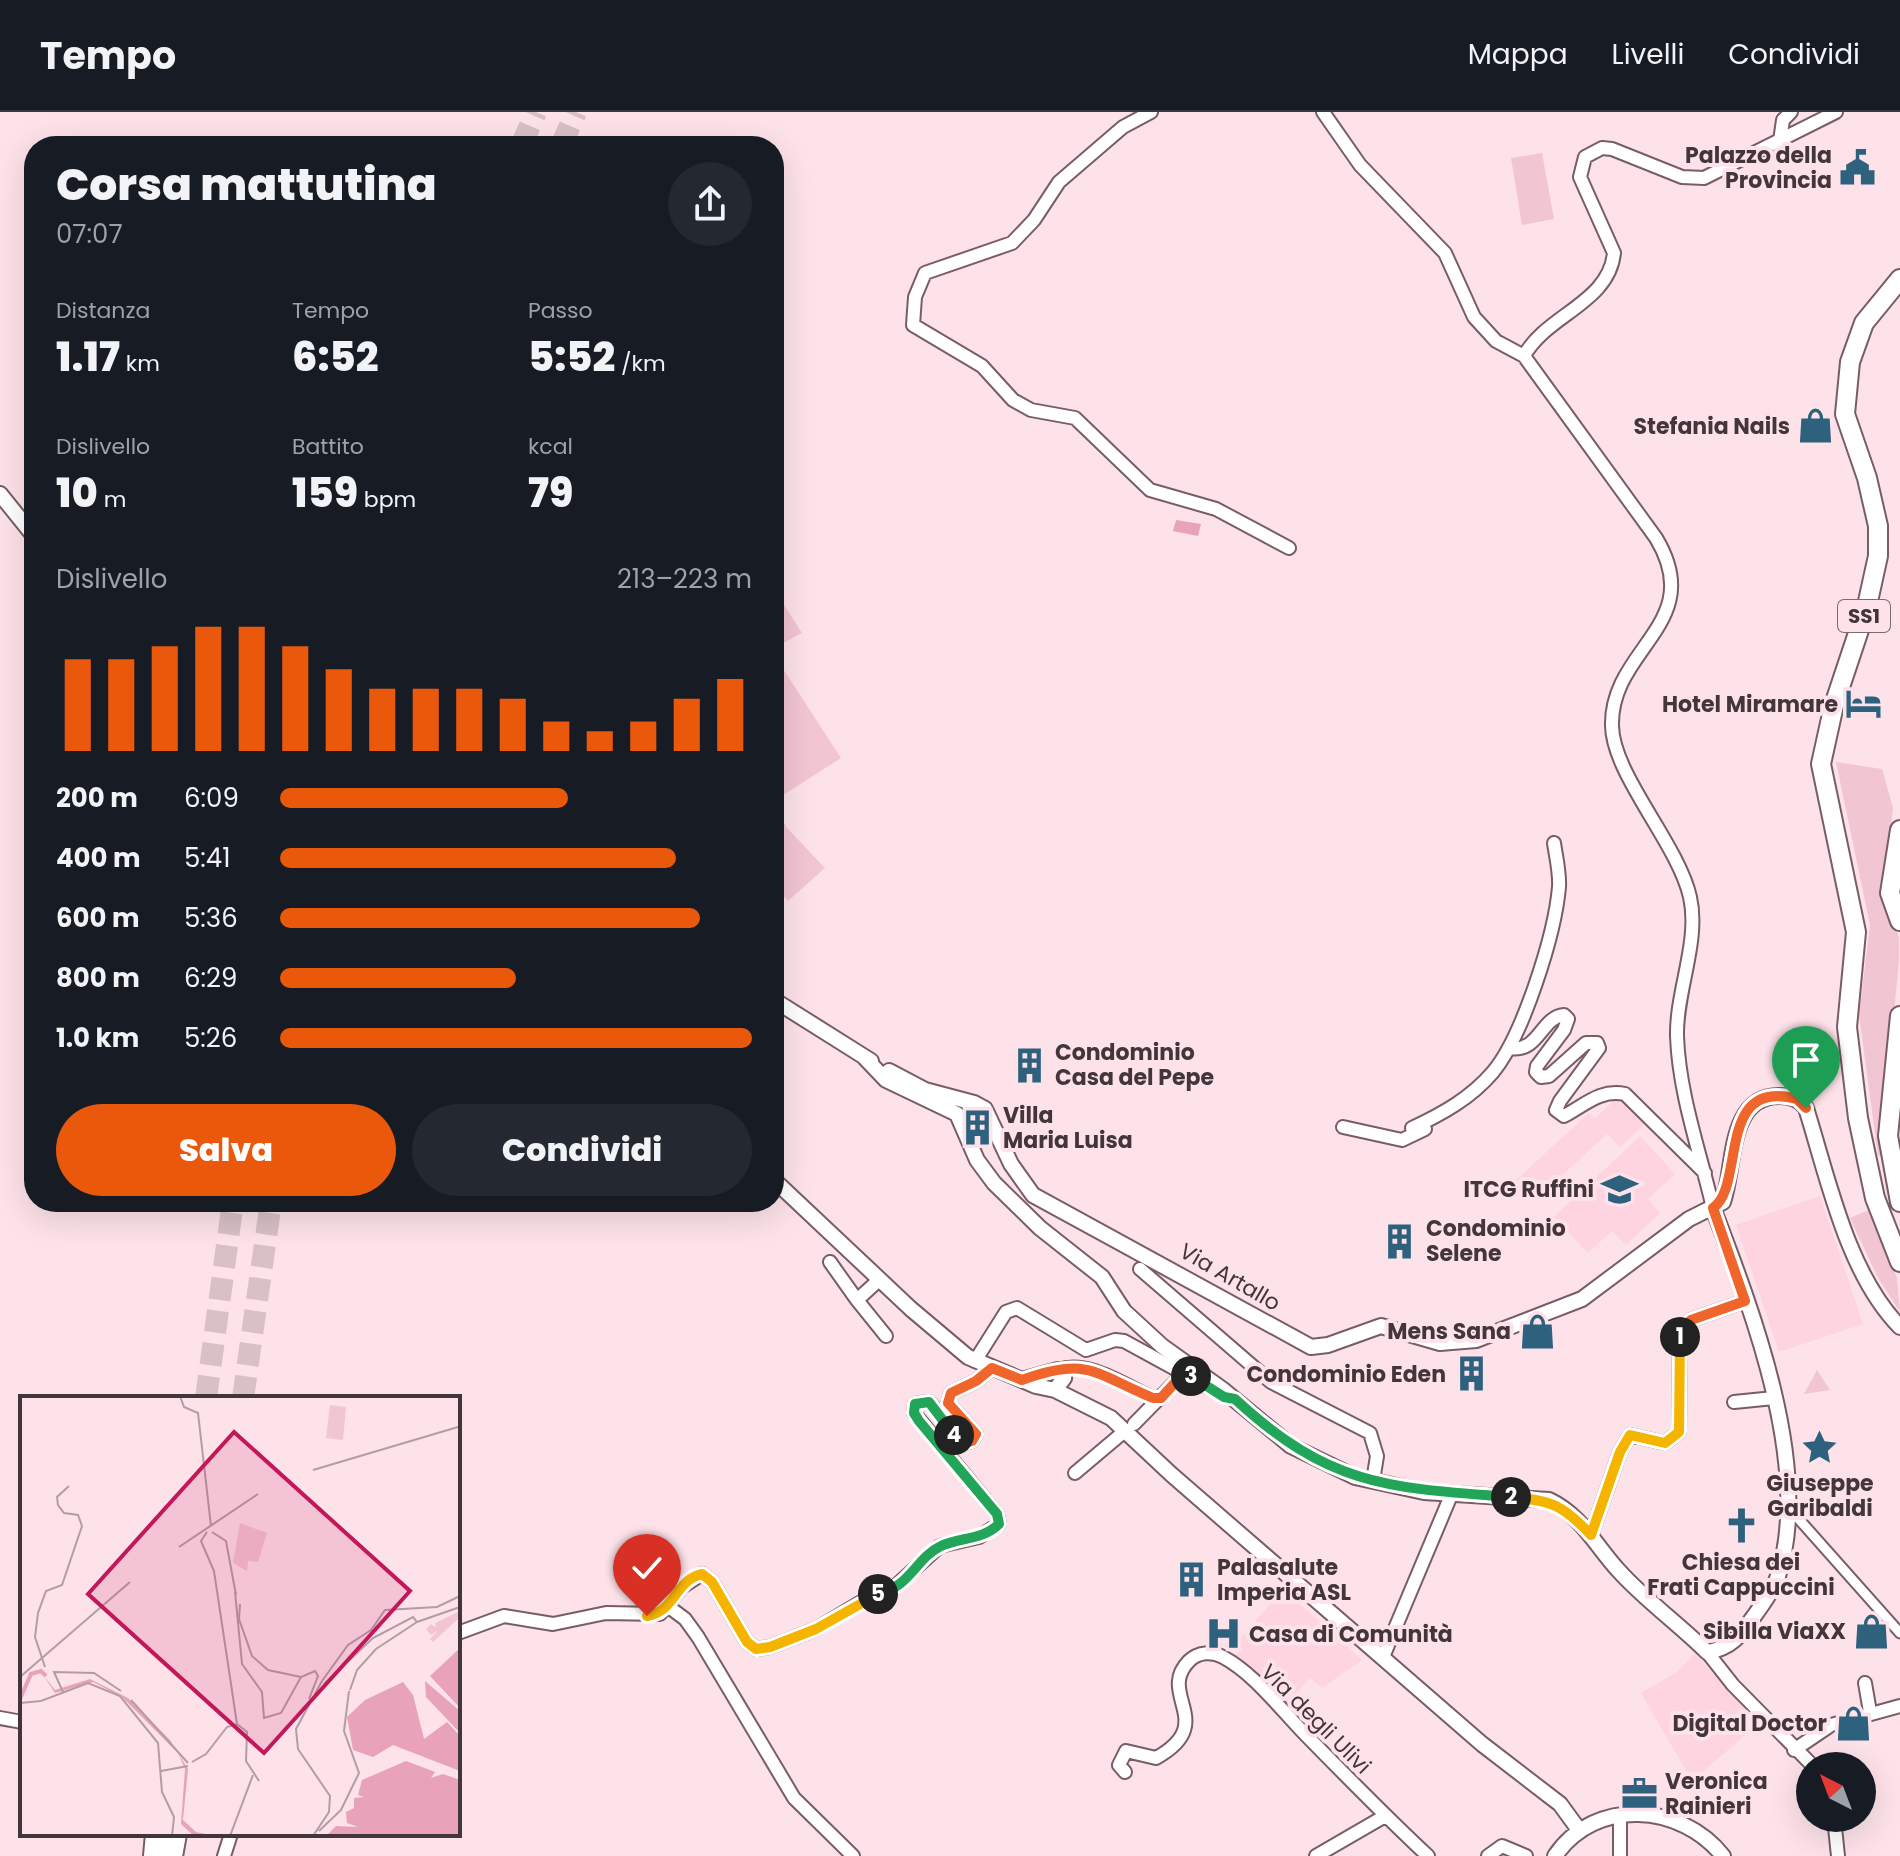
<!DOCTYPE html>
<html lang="it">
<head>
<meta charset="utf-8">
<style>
	body { margin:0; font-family:Poppins,sans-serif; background:#242831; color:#f1f3f6; height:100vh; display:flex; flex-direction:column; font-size:30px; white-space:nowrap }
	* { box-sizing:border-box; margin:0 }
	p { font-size:26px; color:#9ea1a6 }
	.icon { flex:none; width:44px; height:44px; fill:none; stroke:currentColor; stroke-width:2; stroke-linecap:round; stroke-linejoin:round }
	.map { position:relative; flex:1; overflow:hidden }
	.details { position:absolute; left:24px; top:24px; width:760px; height:1076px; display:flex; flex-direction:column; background:#171b24; border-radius:32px; box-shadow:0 8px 32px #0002 }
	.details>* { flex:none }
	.needle { width:52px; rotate:318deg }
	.tools { position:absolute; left:1796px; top:1640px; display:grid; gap:16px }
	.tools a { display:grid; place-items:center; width:80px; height:80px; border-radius:50%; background:#171b24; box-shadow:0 8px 32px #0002; font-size:40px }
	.pin { position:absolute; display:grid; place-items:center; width:68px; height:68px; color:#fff; margin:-82px -34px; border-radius:50% 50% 50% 0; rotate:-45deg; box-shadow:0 0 8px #0007 }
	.pin .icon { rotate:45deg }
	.km { position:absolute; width:40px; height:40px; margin:-20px; border-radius:50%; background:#222; color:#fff; font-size:22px; line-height:40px; text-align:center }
	.round { display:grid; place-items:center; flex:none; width:84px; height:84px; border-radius:42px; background:#242831 }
	.overview { display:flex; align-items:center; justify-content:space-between; height:136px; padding:0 32px }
	h1 { font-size:44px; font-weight:800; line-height:60px }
	.figures { display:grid; grid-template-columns:repeat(3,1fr); gap:12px; height:136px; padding:8px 32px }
	.figures div { display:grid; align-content:center }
	.figures b { font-size:40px; font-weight:800 }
	.figures small { font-size:22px; font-weight:400 }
	.figures p { font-size:22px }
	.chart { height:224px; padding:16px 32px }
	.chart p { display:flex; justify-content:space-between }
	.chart svg { width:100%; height:144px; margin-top:8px; stroke:#ea580c; stroke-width:6 }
	.button { display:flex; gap:16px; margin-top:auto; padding:16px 32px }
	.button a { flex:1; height:92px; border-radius:48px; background:#ea580c; color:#fff; font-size:32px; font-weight:800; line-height:92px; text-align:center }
	.button a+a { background:#242831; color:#f1f3f6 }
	ul { padding:0 32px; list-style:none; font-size:26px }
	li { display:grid; grid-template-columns:128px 96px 1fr; align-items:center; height:60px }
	li i { height:20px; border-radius:10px; background:#ea580c }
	header { display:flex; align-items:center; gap:48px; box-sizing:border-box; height:112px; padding:0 40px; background:#171b24; border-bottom:2px solid #363941 }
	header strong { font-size:38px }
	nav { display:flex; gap:44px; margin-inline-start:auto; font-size:28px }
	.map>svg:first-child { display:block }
	.built { fill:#fed4e0 }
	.green { fill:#f2c5d3 }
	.water { fill:#e8a2b9 }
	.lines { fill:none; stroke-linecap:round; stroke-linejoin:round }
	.motorway-tunnel { stroke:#d8c0c6; stroke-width:22; stroke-dasharray:22 11; stroke-linecap:butt }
	.pedestrian-casing { stroke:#795d66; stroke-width:13 }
	.minor-casing { stroke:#795d66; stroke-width:16 }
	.tertiary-casing { stroke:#795d66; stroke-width:18 }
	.primary-casing { stroke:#795d66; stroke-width:22 }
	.motorway-casing { stroke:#795d66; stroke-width:26 }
	.pedestrian { stroke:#fff; stroke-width:9 }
	.minor { stroke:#fff; stroke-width:12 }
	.tertiary { stroke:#fff; stroke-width:14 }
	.primary { stroke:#fff; stroke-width:18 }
	.motorway { stroke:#fff; stroke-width:22 }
	.split-1-casing { stroke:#fff; stroke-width:16 }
	.split-2-casing { stroke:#fff; stroke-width:16 }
	.split-3-casing { stroke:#fff; stroke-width:16 }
	.split-4-casing { stroke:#fff; stroke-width:16 }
	.split-5-casing { stroke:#fff; stroke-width:16 }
	.split-6-casing { stroke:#fff; stroke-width:16 }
	.split-1 { stroke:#f0652b; stroke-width:10 }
	.split-2 { stroke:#f5b400; stroke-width:10 }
	.split-3 { stroke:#22a559; stroke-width:10 }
	.split-4 { stroke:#f0652b; stroke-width:10 }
	.split-5 { stroke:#22a559; stroke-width:10 }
	.split-6 { stroke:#f5b400; stroke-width:10 }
	.labels { text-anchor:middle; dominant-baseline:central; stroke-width:8; stroke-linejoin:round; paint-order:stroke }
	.shield { fill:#fde2e9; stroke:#7b6a6e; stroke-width:2 }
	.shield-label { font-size:20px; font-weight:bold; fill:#43363a }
	.poi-label { font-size:22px; font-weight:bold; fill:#43363a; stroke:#fde2e9; text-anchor:end }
	.street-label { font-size:22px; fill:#43363a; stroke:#fde2e9 }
	.inset-river { fill:none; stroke:#e8a2b9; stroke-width:4 }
	.inset-road { fill:none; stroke:#b39da3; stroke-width:2 }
	.view { fill:#c2185b; fill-opacity:0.15; stroke:#c2185b; stroke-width:4 }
	.inset-edge { fill:none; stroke:#43363a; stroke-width:4 }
</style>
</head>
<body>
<header>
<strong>Tempo</strong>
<nav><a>Mappa</a><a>Livelli</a><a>Condividi</a></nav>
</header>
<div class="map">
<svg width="1900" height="1744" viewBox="0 0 1900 1744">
	<rect width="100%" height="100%" fill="#fde2e9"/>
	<path class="built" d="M1619 984 1645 1012 1620 1035 1607 1022 1534 1089 1515 1069 1589 1001 1595 1006Z
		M1640 1024 1675 1062 1648 1087 1660 1101 1626 1133 1612 1119 1588 1141 1554 1105Z
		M1820 1084 1863 1212 1779 1240 1736 1113Z
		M1283 1477 1362 1548 1322 1576 1310 1566 1300 1577 1290 1598 1271 1576 1234 1546 1240 1537 1236 1532Z
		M1695 1541 1753 1606 1747 1612 1751 1618 1692 1669 1641 1581 1677 1560Z"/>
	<path class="green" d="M1542 41 1554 107 1522 113 1511 46Z
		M774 477 802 521 774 536Z
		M774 543 841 646 774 689Z
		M1836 650 1882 657 1893 696 1883 785 1899 825V849L1884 1005 1885 1043 1878 1044 1859 903 1870 813Z
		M774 692 787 716 825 756 788 789 774 773Z
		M1871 1097 1897 1166 1900 1200 1877 1164 1850 1106Z
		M1817 1258 1830 1278 1804 1282Z"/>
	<path class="water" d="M1176 408 1201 412 1198 424 1173 419Z"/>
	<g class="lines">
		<path class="motorway-tunnel" d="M521 34 536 0
			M561 34 576 0
			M206 1286 233 1090
			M243 1286 271 1090"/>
		<defs>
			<path id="pedestrian" d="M1788 1395 1900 1521"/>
			<path id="minor" d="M1151 0 1123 15 1059 70 1034 108 1012 131 925 161 915 185 913 213 982 254 1013 288 1031 298 1075 306 1150 378 1216 397 1289 436
				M1323 0 1360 53 1445 141 1474 205 1496 229 1524 244
				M1780 29 1783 8 1791 0
				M1510 936C1539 941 1541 905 1564 903L1568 907 1564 918 1537 954 1536 960 1541 965 1549 964 1586 931H1597L1599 936 1560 989 1556 998 1564 1004C1585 993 1600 977 1625 982L1705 1061
				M1343 1015 1402 1028 1425 1017
				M1412 1016C1442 1002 1471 986 1493 960 1523 924 1555 822 1559 775 1560 761 1556 745 1554 731
				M1713 1096C1700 1040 1679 982 1677 924 1676 879 1700 829 1690 785 1678 732 1613 663 1612 614 1610 536 1708 512 1656 426L1524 244C1546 203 1609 191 1614 141L1580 65 1585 45 1602 36 1612 37 1682 65 1704 66 1836 0
				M830 1150 857 1188 880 1167
				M1140 1157 1271 1270 1370 1321 1377 1344 1373 1369
				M857 1188 886 1224
				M975 1249 1006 1200 1017 1196 1086 1238 1115 1228 1124 1229 1210 1276
				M1058 1258C1089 1247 1125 1274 1153 1286H1161
				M1734 1290 1774 1286
				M1134 1312 1183 1262
				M1075 1361 1126 1318
				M1591 1423 1620 1340 1630 1323 1665 1331 1679 1320 1680 1217 1691 1208 1745 1189
				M669 1495 685 1507 698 1525 794 1686 853 1744
				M458 1521 504 1504 553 1512 606 1501 660 1502 682 1475 702 1462 712 1470 747 1530 756 1537 770 1535 816 1517 871 1484 890 1479 940 1434 979 1425 999 1412 997 1402 914 1301 915 1292 929 1290 964 1331 972 1329 976 1322 948 1291 951 1281 976 1269 992 1256
				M1707 1540 1733 1573 1813 1654
				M1383 1545 1452 1381
				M1865 1571 1870 1600
				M0 1606 22 1610
				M1794 1638 1831 1613 1900 1594
				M1125 1660 1119 1653 1126 1639 1156 1646C1219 1611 1156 1582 1189 1549 1198 1540 1212 1539 1223 1545 1253 1561 1279 1595 1303 1620 1344 1662 1385 1704 1428 1744
				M1620 1703V1744
				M1834 1706 1838 1744
				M224 1744 231 1722
				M1316 1744 1385 1704
				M1488 1744 1502 1734 1526 1744"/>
			<path id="tertiary" d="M0 382 34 424
				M774 888 871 949
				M865 946 886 968 957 1002 977 1048 994 1071 1040 1116 1102 1165 1124 1199 1162 1234 1222 1277 1291 1334 1355 1365 1424 1380 1549 1388C1581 1403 1596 1434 1619 1459 1645 1488 1679 1512 1707 1540 1733 1536 1742 1521 1757 1500 1764 1490 1774 1477 1778 1464 1813 1356 1752 1198 1713 1096
				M889 959 925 978 974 991 985 997 1011 1052 1033 1083 1311 1235 1328 1233 1381 1214 1440 1231 1476 1228 1582 1187 1689 1107 1723 1090C1735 1057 1727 984 1779 984 1791 984 1800 987 1806 996 1828 1066 1847 1161 1900 1215
				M774 1068 911 1197 968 1245 1036 1274 1055 1278 1111 1306 1172 1363 1482 1632 1560 1692 1579 1718
				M1022 1268 1058 1258 1064 1266 1055 1278
				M1555 1744C1595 1685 1681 1691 1723 1744"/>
			<path id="primary" d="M1900 167 1864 211 1850 250 1845 302 1867 366 1878 414V444L1867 494 1834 593 1821 652 1856 820 1847 915 1858 1006 1875 1086 1900 1150
				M1900 718 1890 781 1900 809
				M1900 904 1888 1024 1900 1090"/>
			<path id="motorway" d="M155 1744 157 1722
				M171 1744 175 1722"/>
		</defs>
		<use href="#pedestrian" class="pedestrian-casing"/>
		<use href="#minor" class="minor-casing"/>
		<use href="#tertiary" class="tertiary-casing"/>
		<use href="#primary" class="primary-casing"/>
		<use href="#motorway" class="motorway-casing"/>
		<use href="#pedestrian" class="pedestrian"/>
		<use href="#minor" class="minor"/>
		<use href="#tertiary" class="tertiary"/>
		<use href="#primary" class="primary"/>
		<use href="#motorway" class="motorway"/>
	</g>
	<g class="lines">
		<defs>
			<path id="split-1" d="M1680 1225V1217L1691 1208 1745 1189 1713 1096C1746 1074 1715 965 1797 987L1806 996"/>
			<path id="split-2" d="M1511 1385C1552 1389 1562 1392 1591 1423L1620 1340 1630 1323 1665 1331 1679 1320 1680 1225"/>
			<path id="split-3" d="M1191 1264 1224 1285 1235 1287C1329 1374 1388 1376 1511 1385"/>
			<path id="split-4" d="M954 1323 964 1331 972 1329 976 1322 948 1291 951 1281 976 1269 992 1256 1022 1268C1088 1244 1093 1261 1153 1286H1161L1183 1262 1191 1264"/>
			<path id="split-5" d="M878 1482C910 1475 916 1446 941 1434 961 1425 983 1428 999 1412L997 1402 919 1309 914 1301 915 1292 929 1290 954 1323"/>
			<path id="split-6" d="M647 1504C675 1500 675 1468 702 1462L712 1470 747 1530 756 1537 770 1535 816 1517 878 1482"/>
		</defs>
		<use href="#split-1" class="split-1-casing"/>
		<use href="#split-2" class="split-2-casing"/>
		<use href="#split-3" class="split-3-casing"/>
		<use href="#split-4" class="split-4-casing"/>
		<use href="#split-5" class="split-5-casing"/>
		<use href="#split-6" class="split-6-casing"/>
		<use href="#split-1" class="split-1"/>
		<use href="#split-2" class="split-2"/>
		<use href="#split-3" class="split-3"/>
		<use href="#split-4" class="split-4"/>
		<use href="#split-5" class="split-5"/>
		<use href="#split-6" class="split-6"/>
	</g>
	<defs>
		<symbol id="civic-bare" viewBox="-9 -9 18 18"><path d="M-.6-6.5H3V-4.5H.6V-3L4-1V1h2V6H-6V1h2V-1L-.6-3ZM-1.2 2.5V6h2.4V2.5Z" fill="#2d617d" stroke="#fde2e9" stroke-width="2.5" paint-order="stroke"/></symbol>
		<symbol id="shop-bare" viewBox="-9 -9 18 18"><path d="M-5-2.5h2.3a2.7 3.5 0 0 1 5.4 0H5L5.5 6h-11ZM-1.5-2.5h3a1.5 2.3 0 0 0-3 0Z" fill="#2d617d" stroke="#fde2e9" stroke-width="2.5" paint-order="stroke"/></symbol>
		<symbol id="hotel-bare" viewBox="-9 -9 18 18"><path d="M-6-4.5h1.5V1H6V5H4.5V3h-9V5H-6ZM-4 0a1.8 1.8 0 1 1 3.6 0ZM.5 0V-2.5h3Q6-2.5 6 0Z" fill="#2d617d" stroke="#fde2e9" stroke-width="2.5" paint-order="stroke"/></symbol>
		<symbol id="building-bare" viewBox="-9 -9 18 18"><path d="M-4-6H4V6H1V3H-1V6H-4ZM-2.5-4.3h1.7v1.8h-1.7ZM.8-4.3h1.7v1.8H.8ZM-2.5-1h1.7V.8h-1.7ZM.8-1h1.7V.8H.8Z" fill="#2d617d" stroke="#fde2e9" stroke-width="2.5" paint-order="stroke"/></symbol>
		<symbol id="university-bare" viewBox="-9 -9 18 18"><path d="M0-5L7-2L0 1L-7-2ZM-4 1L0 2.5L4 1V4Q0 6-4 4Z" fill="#2d617d" stroke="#fde2e9" stroke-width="2.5" paint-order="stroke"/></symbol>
		<symbol id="sight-bare" viewBox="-9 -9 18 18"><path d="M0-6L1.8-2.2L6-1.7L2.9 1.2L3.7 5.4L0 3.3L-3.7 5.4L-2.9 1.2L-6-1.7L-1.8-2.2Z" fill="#2d617d" stroke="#fde2e9" stroke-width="2.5" paint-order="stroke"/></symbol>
		<symbol id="church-bare" viewBox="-9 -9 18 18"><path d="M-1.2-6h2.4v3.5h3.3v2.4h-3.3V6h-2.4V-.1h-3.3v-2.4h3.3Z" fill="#2d617d" stroke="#fde2e9" stroke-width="2.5" paint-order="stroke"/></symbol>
		<symbol id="hospital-bare" viewBox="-9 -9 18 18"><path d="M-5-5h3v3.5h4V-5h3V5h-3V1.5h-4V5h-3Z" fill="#2d617d" stroke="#fde2e9" stroke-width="2.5" paint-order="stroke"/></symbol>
		<symbol id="office-bare" viewBox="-9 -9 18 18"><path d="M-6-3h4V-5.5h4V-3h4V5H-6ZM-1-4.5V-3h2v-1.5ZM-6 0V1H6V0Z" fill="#2d617d" stroke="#fde2e9" stroke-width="2.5" paint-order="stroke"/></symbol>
	</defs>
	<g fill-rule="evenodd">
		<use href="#civic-bare" x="1832" y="30" width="51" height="51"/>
		<use href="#shop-bare" x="1790" y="288" width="51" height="51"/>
		<use href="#hotel-bare" x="1838" y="566" width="51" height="51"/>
		<use href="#building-bare" x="1004" y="928" width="51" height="51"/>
		<use href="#building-bare" x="952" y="990" width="51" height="51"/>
		<use href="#university-bare" x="1594" y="1052" width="51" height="51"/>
		<use href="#building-bare" x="1374" y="1104" width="51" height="51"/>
		<use href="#shop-bare" x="1512" y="1194" width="51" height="51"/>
		<use href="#building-bare" x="1446" y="1236" width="51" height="51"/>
		<use href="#sight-bare" x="1794" y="1310" width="51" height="51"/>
		<use href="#church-bare" x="1716" y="1388" width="51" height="51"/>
		<use href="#building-bare" x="1166" y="1442" width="51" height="51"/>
		<use href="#shop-bare" x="1846" y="1494" width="51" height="51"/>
		<use href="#hospital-bare" x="1198" y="1496" width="51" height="51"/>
		<use href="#shop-bare" x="1828" y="1586" width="51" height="51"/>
		<use href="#office-bare" x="1614" y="1656" width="51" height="51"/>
	</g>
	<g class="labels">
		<rect class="shield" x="1838" y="488" width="52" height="32" rx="6"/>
		<g class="shield-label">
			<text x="1864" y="504">SS1</text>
		</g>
		<g class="poi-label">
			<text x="1832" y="43">Palazzo della<tspan x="1832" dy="25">Provincia</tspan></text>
			<text x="1790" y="314">Stefania Nails</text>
			<text x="1838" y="592">Hotel Miramare</text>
			<text x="1055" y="940" text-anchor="start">Condominio<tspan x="1055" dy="25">Casa del Pepe</tspan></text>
			<text x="1003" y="1003" text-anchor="start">Villa<tspan x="1003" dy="25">Maria Luisa</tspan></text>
			<text x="1594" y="1077">ITCG Ruffini</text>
			<text x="1426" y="1116" text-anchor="start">Condominio<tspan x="1426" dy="25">Selene</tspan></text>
			<text x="1511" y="1219">Mens Sana</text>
			<text x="1446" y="1262">Condominio Eden</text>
			<text x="1820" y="1371" text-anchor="middle">Giuseppe<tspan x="1820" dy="25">Garibaldi</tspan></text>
			<text x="1741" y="1450" text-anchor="middle">Chiesa dei<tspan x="1741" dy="25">Frati Cappuccini</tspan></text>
			<text x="1217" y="1455" text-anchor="start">Palasalute<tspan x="1217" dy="25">Imperia ASL</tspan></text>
			<text x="1846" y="1519">Sibilla ViaXX</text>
			<text x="1249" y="1522" text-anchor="start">Casa di Comunità</text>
			<text x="1827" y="1611">Digital Doctor</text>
			<text x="1665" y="1669" text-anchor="start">Veronica<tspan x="1665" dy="25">Rainieri</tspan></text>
		</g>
		<g class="street-label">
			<text transform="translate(1230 1165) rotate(30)">Via Artallo</text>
			<text transform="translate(1316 1607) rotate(45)">Via degli Ulivi</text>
		</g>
	</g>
	<g transform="translate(20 1284)">
		<rect width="440" height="440" fill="#fde2e9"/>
		<path d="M310 9 326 11 323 44 306 42ZM220 127 247 137 238 166 228 165 227 175 213 167ZM440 215V221L413 246 410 243 418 234 411 239 406 233 411 228 416 232 415 227Z" fill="#f2c5d3"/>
		<path d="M440 252 439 295 440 312 410 280ZM24 280 35 294 70 283 108 302 150 344 168 373 163 424 176 436 195 440H174L161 428 165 373 158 357 102 301 73 286 35 297ZM405 285 440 315V337L406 301ZM383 286 393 299 404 343 427 326 440 340V375L373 349 353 361 333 354 327 321 345 304ZM386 365 415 376 411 382 423 378 440 384V440H306L316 430 338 431 327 427 326 416 334 412V402L344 401 338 399 342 384Z" fill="#e8a2b9"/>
		<path class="inset-river" d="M0 303 11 278 21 275 26 280"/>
		<path class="inset-road" d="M160 0 164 11 178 17 191 130M293 74 438 31M187 136 181 145 194 175 217 328M192 136 206 145 216 199M159 151 238 98M215 196 222 268 242 296 244 322 261 317 281 281 295 275 298 280 289 303M220 208 219 223 232 260 248 274 281 281M25 271 15 241 18 217 26 195 42 189 62 130 58 119 44 117 38 109 37 101 49 90M0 281 110 186M304 288 353 242 393 221 397 226 440 211M330 294 337 274 356 253 397 226M43 296 34 276 74 277 101 295M111 304 168 367M0 307 21 305 68 287 100 300 138 347 142 396 154 421 152 440M172 366 186 358 207 331 217 328 227 336 226 365 239 385M141 375 168 370M299 435 321 414 339 377 324 335 329 295M210 440 233 379M293 440 309 416 310 400 278 353 276 333 302 285 328 249 351 234 365 214 417 211 440 200"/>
		<path class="view" d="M214 36 390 195 244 357 68 198Z"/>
		<rect width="440" height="440" class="inset-edge"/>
	</g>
</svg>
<div class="tools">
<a><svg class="needle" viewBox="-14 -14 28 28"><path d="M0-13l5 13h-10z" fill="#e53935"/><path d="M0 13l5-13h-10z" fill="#9ea1a6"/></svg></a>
</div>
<div class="pin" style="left:1806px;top:996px;background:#1e9e55"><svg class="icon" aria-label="arrive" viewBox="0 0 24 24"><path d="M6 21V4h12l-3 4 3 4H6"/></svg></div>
<div class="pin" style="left:647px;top:1504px;background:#d93025"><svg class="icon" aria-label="check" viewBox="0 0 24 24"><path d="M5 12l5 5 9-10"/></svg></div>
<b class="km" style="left:1680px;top:1225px">1</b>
<b class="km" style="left:1511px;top:1385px">2</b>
<b class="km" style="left:1191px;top:1264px">3</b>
<b class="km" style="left:954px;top:1323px">4</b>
<b class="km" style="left:878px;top:1482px">5</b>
<section class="details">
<div class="overview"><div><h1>Corsa mattutina</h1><p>07:07</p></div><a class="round"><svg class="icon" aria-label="share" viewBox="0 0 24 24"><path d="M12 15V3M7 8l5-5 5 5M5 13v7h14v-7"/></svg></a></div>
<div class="figures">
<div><p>Distanza</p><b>1.17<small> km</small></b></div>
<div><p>Tempo</p><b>6:52</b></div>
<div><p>Passo</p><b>5:52<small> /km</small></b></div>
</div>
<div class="figures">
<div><p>Dislivello</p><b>10<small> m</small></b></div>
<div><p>Battito</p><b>159<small> bpm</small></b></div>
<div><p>kcal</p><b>79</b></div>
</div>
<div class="chart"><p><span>Dislivello</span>213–223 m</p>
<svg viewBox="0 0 160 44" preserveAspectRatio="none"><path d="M5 44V16M15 44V16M25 44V12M35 44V6M45 44V6M55 44V12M65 44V19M75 44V25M85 44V25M95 44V25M105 44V28M115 44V35M125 44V38M135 44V35M145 44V28M155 44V22"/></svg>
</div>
<ul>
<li><b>200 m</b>6:09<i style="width:61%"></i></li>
<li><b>400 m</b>5:41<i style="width:84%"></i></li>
<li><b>600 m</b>5:36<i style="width:89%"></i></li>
<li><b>800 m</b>6:29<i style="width:50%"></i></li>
<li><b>1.0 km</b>5:26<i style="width:100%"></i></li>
</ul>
<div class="button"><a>Salva</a><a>Condividi</a></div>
</section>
</div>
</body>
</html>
